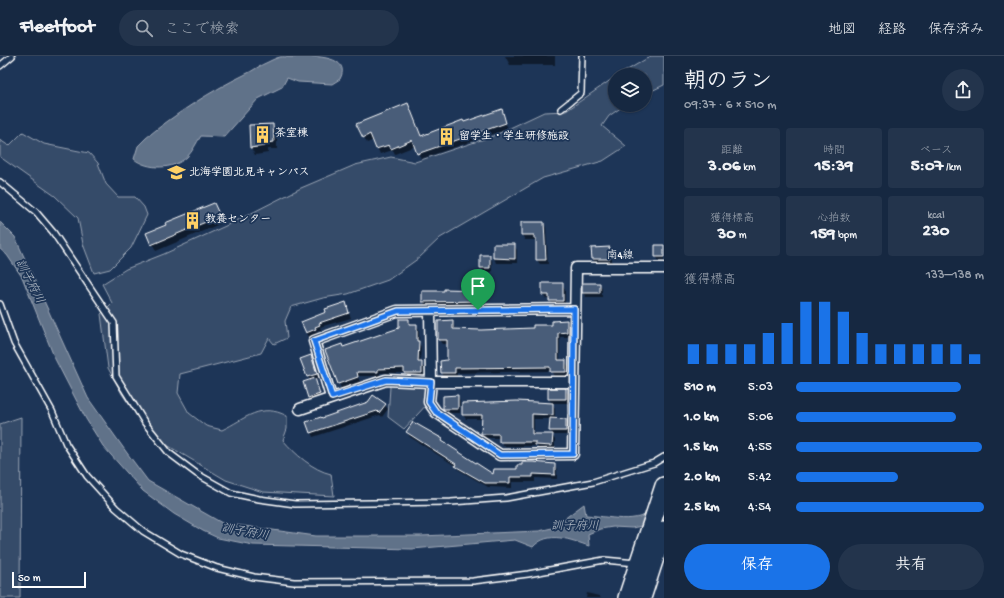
<!DOCTYPE html>
<html lang="ja">
<head>
<meta charset="utf-8">
<style>
	body { margin:0; font-family:"Gochi Hand","Klee One",sans-serif; background:#23344c; color:#f1f3f6; height:100vh; display:flex; flex-direction:column; font-size:15px; white-space:nowrap }
	* { box-sizing:border-box; margin:0 }
	p { font-size:13px; color:#9ea6b1 }
	.icon { flex:none; width:22px; height:22px; fill:none; stroke:currentColor; stroke-width:2; stroke-linecap:round; stroke-linejoin:round }
	.map { position:relative; flex:1; overflow:hidden }
	.drawer { display:flex; flex-direction:column; background:#162841; width:340px }
	.drawer>* { flex:none }
	.tools { position:absolute; left:608px; top:12px; display:grid; gap:8px }
	.tools a { display:grid; place-items:center; width:44px; height:44px; border-radius:50%; background:#162841; box-shadow:0 1px 3px #0004,0 0 0 1px #35445a; font-size:20px }
	.scale { position:absolute; left:12px; bottom:10px; width:74px; box-sizing:border-box; padding-left:4px; border:2px solid #fff; border-top:0; font-size:11px; line-height:14px; white-space:nowrap; color:#fff; -webkit-text-stroke:3px #1d3557; paint-order:stroke }
	.pin { position:absolute; display:grid; place-items:center; width:34px; height:34px; color:#fff; margin:-41px -17px; border-radius:50% 50% 50% 0; rotate:-45deg; box-shadow:0 0 4px #0007 }
	.pin .icon { rotate:45deg }
	.round { display:grid; place-items:center; flex:none; width:42px; height:42px; border-radius:21px; background:#23344c }
	.overview { display:flex; align-items:center; justify-content:space-between; height:68px; padding:0 20px }
	h1 { font-size:22px; font-weight:800; line-height:30px }
	.figures { display:grid; grid-template-columns:repeat(3,1fr); gap:6px; height:68px; padding:4px 20px }
	.figures div { display:grid; align-content:center; border-radius:4px; background:#23344c; text-align:center }
	.figures b { font-size:17px; font-weight:800 }
	.figures small { font-size:11px; font-weight:400 }
	.figures p { font-size:11px }
	.chart { height:112px; padding:8px 20px }
	.chart p { display:flex; justify-content:space-between }
	.chart svg { width:100%; height:72px; margin-top:4px; stroke:#1a73e8; stroke-width:6 }
	.action { display:flex; gap:8px; margin-top:auto; padding:8px 20px }
	.action a { flex:1; height:46px; border-radius:24px; background:#1a73e8; color:#fff; font-size:16px; font-weight:800; line-height:46px; text-align:center }
	.action a+a { background:#23344c; color:#f1f3f6 }
	ul { padding:0 20px; list-style:none; font-size:13px }
	li { display:grid; grid-template-columns:64px 48px 1fr; align-items:center; height:30px }
	li i { height:10px; border-radius:5px; background:#1a73e8 }
	header { display:flex; align-items:center; gap:24px; box-sizing:border-box; height:56px; padding:0 20px; background:#162841; border-bottom:1px solid #35445a }
	header strong { font-size:19px }
	nav { display:flex; gap:22px; margin-inline-start:auto; font-size:14px }
	.search { width:280px; height:36px; background:#23344c; display:flex; align-items:center; gap:10px; box-sizing:border-box; padding:0 14px; border-radius:22px; color:#9ea6b1; font-size:15px }
	main { display:flex; flex:1; min-height:0 }
	.map>svg:first-child { display:block }
	.green { fill:#364b69; stroke:#9aa5b4 }
	.water { fill:#617289; stroke:#a0aab8 }
	.shadow { fill:#0007 }
	.building { fill:#4a5d79; stroke:#fff }
	.lines { fill:none; stroke-linecap:round; stroke-linejoin:round }
	.lane-casing { stroke:#fff; stroke-width:8 }
	.street-casing { stroke:#fff; stroke-width:13 }
	.primary-casing { stroke:#fff; stroke-width:20 }
	.lane { stroke:#1d3557; stroke-width:5 }
	.street { stroke:#1d3557; stroke-width:10 }
	.primary { stroke:#1d3557; stroke-width:17 }
	.route-casing { stroke:#fff; stroke-width:8 }
	.route { stroke:#1a73e8; stroke-width:5 }
	.labels { text-anchor:middle; dominant-baseline:central; stroke-width:3.5; stroke-linejoin:round; paint-order:stroke }
	.poi-label { font-size:11px; font-weight:bold; fill:#fff; stroke:#1d3557; text-anchor:start }
	.street-label { font-size:11px; fill:#fff; stroke:#1d3557 }
	.water-label { font-size:12px; font-style:italic; fill:#b8c0ca; stroke:#1d3557 }
</style>
</head>
<body>
<header>
<strong>Fleetfoot</strong>
<div class="search"><svg class="icon" aria-label="search" viewBox="0 0 24 24"><circle cx="10" cy="10" r="6"/><path d="M15 15l6 6"/></svg>ここで検索</div>
<nav><a>地図</a><a>経路</a><a>保存済み</a></nav>
</header>
<main>
<div class="map">
<svg width="664" height="542" viewBox="0 0 664 542">
	<rect width="100%" height="100%" fill="#1d3557"/>
	<filter id="ink" filterUnits="userSpaceOnUse"><feTurbulence type="fractalNoise" baseFrequency=".025" numOctaves="2"/><feDisplacementMap in="SourceGraphic" scale="8" xChannelSelector="R" yChannelSelector="G"/><feConvolveMatrix kernelMatrix="1 2 1 2 8 2 1 2 1" color-interpolation-filters="sRGB"/></filter>
	<g filter="url(#ink)">
		<path class="green" d="M651 0H664V29L645 38V19H619Z
			M615 21V49H625L609 60 602 70 626 90 603 105 543 122 440 182 419 202 388 224 348 238 323 242 291 251 285 265 287 282 274 288 269 282 261 297 180 318 178 337 189 357 206 370 222 374C245 363 261 346 287 360V373L283 384C295 398 313 414 331 418L334 440 263 436 226 424 150 379 122 338 108 312 101 258 112 247 102 228 126 213 164 198 232 167 301 132 355 109 391 101 415 106 493 80 544 56 566 55Z
			M23 76 44 88 89 97 98 107 106 128 118 141H135L144 151 147 159 131 192 110 213 94 217 83 188 78 162 55 140 0 101V84L9 90Z
			M386 324 431 326 429 346 404 373 388 361 390 331Z
			M21 361 20 542H0V368Z"/>
		<path class="water" d="M298 0C315 0 352 0 340 23L332 28 298 26 287 22 282 31 258 43 224 81 201 80C196 87 193 95 187 101 173 114 148 114 134 103L138 90 146 82C175 58 211 35 244 19 253 15 260 9 268 6 272 4 276 2 280 1 287 0 291 3 298 0Z
			M0 166 15 181 88 342 127 397 148 425 222 467 316 480H421L539 475 552 472 584 448 586 459C617 461 639 471 664 446V465L632 472 613 471 600 473 588 478 589 490C571 484 548 474 533 491L515 484 412 493 253 489 218 482 203 475 174 458 143 435 103 390 86 363 55 303 22 221 7 199 0 193Z"/>
		<path class="shadow" d="M505 0H555V9H510Z
			M411 54 422 81 501 55 508 73 421 103 415 90 395 98 393 94 380 98 374 84 367 87 364 81Z
			M273 69 277 76V93H268V97L255 99 251 92 250 70Z
			M217 155 222 167 156 195 148 178Z
			M522 167H544L546 172 548 208H540L537 204 536 184H525L522 179Z
			M494 189H514L517 194V207H496L494 202Z
			M664 190V205H659L656 200Z
			M610 192 612 197V207L595 208 593 203 592 193Z
			M489 200 492 205V216H484L481 212Z
			M562 228 565 233V250H553L550 243H546L543 239Z
			M600 228 602 232V241H586L583 237Z
			M482 235 484 239V249L426 250 423 245Z
			M345 247 351 262 320 271 321 274 316 275 318 278 309 281 302 267Z
			M409 264 411 269H416L419 273V287L421 291 420 307 424 312V322L408 321 405 317H380V320H358L360 326 341 332 339 327 343 292 400 272Z
			M453 265 455 274 534 273 553 270 567 265 569 270V281H560V305H565L568 310V320H554L551 315 457 317V321H444L442 316 448 306V288H442L439 284Z
			M310 300 319 322 314 324 322 343 311 346 309 342 310 325 302 303Z
			M565 334 568 338V347H552L555 353V363L565 364 568 368V379H553L550 374 551 363H534V379H552L555 384V394H539L537 390H503L500 382H485L482 378V363H466L463 359 552 348 549 343Z
			M458 340 460 345V357H447L444 353Z
			M385 349 388 353 382 361 380 359 313 381 307 366Z
			M407 376 442 384 445 388 494 420 518 414 554 409 557 413V423L535 422V426H512V432L488 431 459 414 457 411 410 381Z
			M587 537 599 540 601 542H586Z"/>
		<path class="building" d="M408 47 421 80 463 64 464 66 502 53 506 67 417 98 412 84 391 93 389 89 376 93 370 78 363 82 356 68Z
			M273 68 274 86 265 87V90L250 92 249 69Z
			M214 147 220 160 151 189 146 177 166 169 165 167Z
			M521 166H544L546 204H536V182H534V179H521Z
			M493 188H515V203L493 202Z
			M655 189H664V201H655Z
			M610 191V203H592L591 192Z
			M480 199H490V212H480Z
			M542 227H563V245H549V239H542Z
			M582 227H600V237H582Z
			M444 233 482 234V245L422 246V235H444Z
			M346 246 349 257 319 267 320 269 315 271 316 273 306 277 301 266 326 256 325 253Z
			M399 263H409V268H417V285H419L418 306H422V317H404V312L378 313V316H357L358 321 338 328 325 294 342 288 343 291 399 272Z
			M453 264V273L481 274 533 272V269H552V265L567 264V276L558 277V304H566V316H550V311L455 312V317H441L440 305 447 304V284H438V265Z
			M311 299 317 318 307 321 300 303Z
			M315 322 320 338 308 342 303 326Z
			M548 332H566V343H548Z
			M373 339 386 348 379 357 377 355 310 377 306 366 321 361 322 362 368 346Z
			M458 339V353H443V340Z
			M517 345 553 347V359L532 358V378H553L552 390 535 389V386H499V378H481L482 359H462V347Z
			M550 362 566 363V375H549Z
			M413 366 443 383 442 385 493 418 494 413H517V409H522V406H533L555 408V419L533 418V421H510V427H485L455 410 456 408 406 376Z"/>
		<g class="lines">
			<defs>
				<path id="lane" d="M0 10 12 0
					M561 53 581 37 582 0
					M0 126 36 156 53 176 114 267 116 320 145 367 169 397 197 418 231 437 259 443 295 448 451 446 506 442 593 426 654 407 664 401
					M0 248 14 287 52 355 66 388 87 420 116 452 143 475 181 498 217 512 254 521 294 526 473 525 528 518 604 504 636 507"/>
				<path id="street" d="M430 255 431 326 429 346 436 356 500 399 573 398 576 212H664
					M331 341 314 285 397 255 574 253
					M300 353 386 324 431 326H574"/>
				<path id="primary" d="M627 542 664 430
					M642 542 664 474"/>
			</defs>
			<use href="#lane" class="lane-casing"/>
			<use href="#street" class="street-casing"/>
			<use href="#primary" class="primary-casing"/>
			<use href="#lane" class="lane"/>
			<use href="#street" class="street"/>
			<use href="#primary" class="primary"/>
		</g>
	</g>
	<g class="lines" filter="url(#ink)">
		<defs>
			<path id="route" d="M574 253 573 398 500 399 436 356 429 346 431 326 386 324 332 341 314 285 398 255Z"/>
		</defs>
		<use href="#route" class="route-casing"/>
		<use href="#route" class="route"/>
	</g>
	<defs>
		<symbol id="building-bare" viewBox="-9 -9 18 18"><path d="M-4-6H4V6H1V3H-1V6H-4ZM-2.5-4.3h1.7v1.8h-1.7ZM.8-4.3h1.7v1.8H.8ZM-2.5-1h1.7V.8h-1.7ZM.8-1h1.7V.8H.8Z" fill="#ffd166" stroke="#1d3557" stroke-width="2.5" paint-order="stroke"/></symbol>
		<symbol id="university-bare" viewBox="-9 -9 18 18"><path d="M0-5L7-2L0 1L-7-2ZM-4 1L0 2.5L4 1V4Q0 6-4 4Z" fill="#ffd166" stroke="#1d3557" stroke-width="2.5" paint-order="stroke"/></symbol>
	</defs>
	<g fill-rule="evenodd">
		<use href="#building-bare" x="250" y="66" width="25" height="25"/>
		<use href="#building-bare" x="434" y="68" width="25" height="25"/>
		<use href="#university-bare" x="164" y="104" width="25" height="25"/>
		<use href="#building-bare" x="180" y="152" width="25" height="25"/>
	</g>
	<g class="labels">
		<g class="poi-label">
			<text x="275" y="78">茶室棟</text>
			<text x="459" y="81">留学生・学生研修施設</text>
			<text x="189" y="117">北海学園北見キャンパス</text>
			<text x="205" y="164">教養センター</text>
		</g>
		<g class="street-label">
			<text x="620" y="200">南4線</text>
		</g>
		<g class="water-label">
			<text transform="translate(29 226) rotate(63)">訓子府川</text>
			<text x="575" y="471">訓子府川</text>
			<text transform="translate(245 477) rotate(10)">訓子府川</text>
		</g>
	</g>
</svg>
<div class="tools">
<a><svg class="icon" aria-label="layers" viewBox="0 0 24 24"><path d="M12 4l9 5-9 5-9-5zM3 14l9 5 9-5"/></svg></a>
</div>
<div class="scale">50 m</div>
<div class="pin" style="left:478px;top:254px;background:#1e9e55"><svg class="icon" aria-label="arrive" viewBox="0 0 24 24"><path d="M6 21V4h12l-3 4 3 4H6"/></svg></div>
</div>
<section class="drawer">
<div class="overview"><div><h1>朝のラン</h1><p>09:37 · 6 × 510 m</p></div><a class="round"><svg class="icon" aria-label="share" viewBox="0 0 24 24"><path d="M12 15V3M7 8l5-5 5 5M5 13v7h14v-7"/></svg></a></div>
<div class="figures">
<div><p>距離</p><b>3.06<small> km</small></b></div>
<div><p>時間</p><b>15:39</b></div>
<div><p>ペース</p><b>5:07<small> /km</small></b></div>
</div>
<div class="figures">
<div><p>獲得標高</p><b>30<small> m</small></b></div>
<div><p>心拍数</p><b>159<small> bpm</small></b></div>
<div><p>kcal</p><b>230</b></div>
</div>
<div class="chart"><p><span>獲得標高</span>133–138 m</p>
<svg viewBox="0 0 160 44" preserveAspectRatio="none"><path d="M5 44V32M15 44V32M25 44V32M35 44V32M45 44V25M55 44V19M65 44V6M75 44V6M85 44V12M95 44V25M105 44V32M115 44V32M125 44V32M135 44V32M145 44V32M155 44V38"/></svg>
</div>
<ul>
<li><b>510 m</b>5:03<i style="width:88%"></i></li>
<li><b>1.0 km</b>5:06<i style="width:85%"></i></li>
<li><b>1.5 km</b>4:55<i style="width:99%"></i></li>
<li><b>2.0 km</b>5:42<i style="width:54%"></i></li>
<li><b>2.5 km</b>4:54<i style="width:100%"></i></li>
</ul>
<div class="action"><a>保存</a><a>共有</a></div>
</section>
</main>
</body>
</html>
